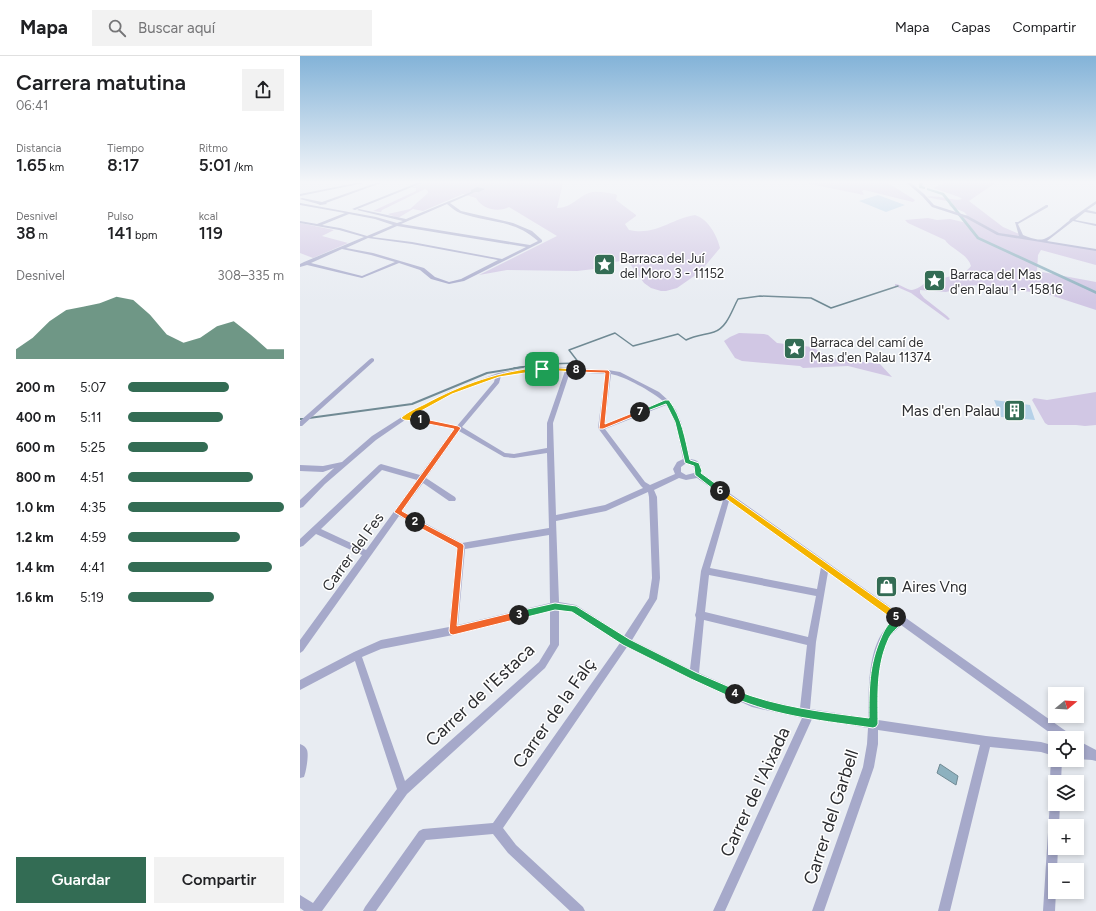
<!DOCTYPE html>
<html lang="es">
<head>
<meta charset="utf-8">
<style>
	body { margin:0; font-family:Figtree,sans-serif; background:#f2f2f2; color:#202124; height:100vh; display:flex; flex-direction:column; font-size:15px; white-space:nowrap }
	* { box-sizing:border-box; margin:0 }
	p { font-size:13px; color:#757577 }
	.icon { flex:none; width:22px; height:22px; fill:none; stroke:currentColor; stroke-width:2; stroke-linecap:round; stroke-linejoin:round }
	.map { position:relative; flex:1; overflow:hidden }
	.details { display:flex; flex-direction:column; background:#fff; width:300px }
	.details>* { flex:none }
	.needle { width:26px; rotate:72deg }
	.fabs { position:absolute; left:748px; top:631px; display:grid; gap:8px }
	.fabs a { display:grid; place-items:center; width:36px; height:36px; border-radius:0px; background:#fff; box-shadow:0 2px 6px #0003; font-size:20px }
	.pin { position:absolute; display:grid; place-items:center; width:34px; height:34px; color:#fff; margin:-17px; border-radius:8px; box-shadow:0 2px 6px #0006 }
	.km { position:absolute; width:20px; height:20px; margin:-10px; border-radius:50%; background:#222; color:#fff; font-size:11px; line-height:20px; text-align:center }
	.round { display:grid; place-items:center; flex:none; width:42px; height:42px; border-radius:0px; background:#f2f2f2 }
	.overview { display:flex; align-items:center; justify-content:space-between; height:68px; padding:0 16px }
	h1 { font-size:22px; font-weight:600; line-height:30px }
	.stats { display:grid; grid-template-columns:repeat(3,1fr); gap:6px; height:68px; padding:4px 16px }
	.stats div { display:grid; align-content:center }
	.stats b { font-size:17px; font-weight:600 }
	.stats small { font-size:11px; font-weight:400 }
	.stats p { font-size:11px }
	.chart { height:112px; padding:8px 16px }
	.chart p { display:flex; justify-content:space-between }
	.chart svg { width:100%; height:72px; margin-top:4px; fill:#336c54; opacity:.7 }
	.primary-button { display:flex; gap:8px; margin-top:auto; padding:8px 16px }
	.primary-button a { flex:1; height:46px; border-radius:0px; background:#336c54; color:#fff; font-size:16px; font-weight:600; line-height:46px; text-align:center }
	.primary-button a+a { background:#f2f2f2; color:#202124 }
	ul { padding:0 16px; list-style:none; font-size:13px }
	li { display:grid; grid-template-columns:64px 48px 1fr; align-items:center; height:30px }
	li i { height:10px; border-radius:5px; background:#336c54 }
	header { display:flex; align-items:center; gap:24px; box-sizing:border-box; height:56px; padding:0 20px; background:#fff; border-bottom:1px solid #e0e0e0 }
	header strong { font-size:19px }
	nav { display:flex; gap:22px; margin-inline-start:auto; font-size:14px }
	.search { width:280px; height:36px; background:#f2f2f2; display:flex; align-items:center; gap:10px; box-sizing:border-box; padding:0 14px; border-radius:0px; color:#757577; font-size:15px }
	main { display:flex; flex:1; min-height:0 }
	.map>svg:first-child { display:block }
	.green { fill:#d1c7e4 }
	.water { fill:#8db1bf; stroke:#708a94 }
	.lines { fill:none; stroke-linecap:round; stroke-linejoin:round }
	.stream-far1 { stroke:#708a94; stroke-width:1.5 }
	.stream { stroke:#708a94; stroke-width:2 }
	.canal { fill:#8db1bf; fill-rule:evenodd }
	.building { fill:#b5d1e8 }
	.minor { fill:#a6a9ca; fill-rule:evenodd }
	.split-1 { fill:#f5b400; stroke:#fff }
	.split-2 { fill:#f0652b; stroke:#fff }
	.split-3 { fill:#f0652b; stroke:#fff }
	.split-4 { fill:#22a559; stroke:#fff }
	.split-5 { fill:#22a559; stroke:#fff }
	.split-6 { fill:#f5b400; stroke:#fff }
	.split-7 { fill:#22a559; stroke:#fff }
	.split-8 { fill:#f0652b; stroke:#fff }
	.split-9 { fill:#f5b400; stroke:#fff }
	.labels { text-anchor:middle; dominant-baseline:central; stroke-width:3; stroke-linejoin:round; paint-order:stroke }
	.far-poi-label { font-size:13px; fill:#2d2e31; stroke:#fff; text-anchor:start }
	.poi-label { font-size:15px; fill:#2d2e31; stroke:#fff; text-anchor:end }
	.street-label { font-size:15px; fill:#2d2e31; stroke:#fff }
	.near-street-label { font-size:18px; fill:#2d2e31; stroke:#fff }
</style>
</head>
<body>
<header>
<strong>Mapa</strong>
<div class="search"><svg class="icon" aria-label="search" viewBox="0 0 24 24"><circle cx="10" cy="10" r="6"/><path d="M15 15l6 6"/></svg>Buscar aquí</div>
<nav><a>Mapa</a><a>Capas</a><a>Compartir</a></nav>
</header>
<main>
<section class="details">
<div class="overview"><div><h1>Carrera matutina</h1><p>06:41</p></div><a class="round"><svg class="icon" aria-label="share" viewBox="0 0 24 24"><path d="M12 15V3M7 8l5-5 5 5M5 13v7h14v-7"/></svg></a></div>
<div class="stats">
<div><p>Distancia</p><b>1.65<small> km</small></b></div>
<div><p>Tiempo</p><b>8:17</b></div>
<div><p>Ritmo</p><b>5:01<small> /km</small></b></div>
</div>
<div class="stats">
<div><p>Desnivel</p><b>38<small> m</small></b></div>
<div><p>Pulso</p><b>141<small> bpm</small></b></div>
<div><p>kcal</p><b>119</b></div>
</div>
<div class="chart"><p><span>Desnivel</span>308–335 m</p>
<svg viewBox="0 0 160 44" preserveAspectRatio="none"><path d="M0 44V38L10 31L20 21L30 14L40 12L50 10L60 6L70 8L80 17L90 29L100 34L110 31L120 24L130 21L140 29L150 38L160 38V44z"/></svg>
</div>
<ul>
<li><b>200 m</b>5:07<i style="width:65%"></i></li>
<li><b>400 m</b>5:11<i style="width:61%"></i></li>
<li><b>600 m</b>5:25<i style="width:51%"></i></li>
<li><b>800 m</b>4:51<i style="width:80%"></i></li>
<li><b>1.0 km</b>4:35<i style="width:100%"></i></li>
<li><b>1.2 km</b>4:59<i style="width:72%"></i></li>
<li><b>1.4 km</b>4:41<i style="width:92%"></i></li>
<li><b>1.6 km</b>5:19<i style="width:55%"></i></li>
</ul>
<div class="primary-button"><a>Guardar</a><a>Compartir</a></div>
</section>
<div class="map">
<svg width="796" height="855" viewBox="0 0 796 855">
	<rect width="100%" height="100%" fill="#e8ecf2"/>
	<path class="green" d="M123 127H263L257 152C272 152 279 139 292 136 299 135 308 137 315 138L317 139 316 144 336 159V160L325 168 329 174C356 180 370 163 395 159 408 163 417 179 420 192L400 216 377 232 366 235H361L351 232 344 227 330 208 321 205 300 208 294 213 277 215 207 214 179 219 257 180 209 151C198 157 182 153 176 142L163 138 123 155 113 153 98 162 88 158 110 153 128 137V135L125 133 82 154 81 156 73 155 116 135V132H111Z
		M505 127H588L615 144 613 146 564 134 562 135 564 139Z
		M644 127H695L669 145 703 171 731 183 796 194V209L741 194 738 199 737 215 796 226V254L744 237 710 234 708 238 675 229 646 236 620 234V237L624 242 647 260 650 263 648 264 611 237 595 230V228C601 228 606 234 612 234 620 233 624 226 631 224 643 221 663 221 671 210 668 198 651 193 645 184L608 167 605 164 628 162 637 164 650 163 667 167 662 162 667 159 664 156 651 151 649 149 652 146 626 141C637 138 653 146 662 143L659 141 633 132Z
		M0 167 34 174 22 180 48 187 13 202 0 197Z
		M439 277 464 278 468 279 477 287 512 291 530 302 580 308 592 321 548 310 503 312 500 310 442 305 435 302 424 285 430 281Z
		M796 336V369L785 370 776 369H748L745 367 732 344 734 342 747 344Z"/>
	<path class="water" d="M640 708 658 720 656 729 637 717Z"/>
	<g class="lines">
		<path class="stream-far1" d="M214 312 245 308 279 307 269 294 315 277 333 290 378 278 386 284C396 279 404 279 414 276 427 272 432 254 438 243L460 240 511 242 531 252 598 230"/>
		<path class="stream" d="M9 362 112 348 187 317 223 311
			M0 363H5"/>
		<path class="canal" d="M619 127H623L622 130 625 131V133L619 132Z
			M627 132 644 137 679 181 796 235V238L677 183 642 139 627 134Z"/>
	</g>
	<path class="building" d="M578 139 605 149 586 156 559 145Z
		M694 344 730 349 735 364 701 361Z"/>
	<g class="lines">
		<path class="minor" d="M56 127H64L0 140V138Z
			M76 127H81L26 147 27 148 20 149 18 148 0 143 2 142 22 146Z
			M117 127H122L55 154 52 153Z
			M607 127H611L624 138 634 149 668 160 699 177 719 180 715 166H718L746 149H748V151L718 168 723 179C729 181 737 185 744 183 751 181 763 169 769 165L770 163 796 145V148L787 154 796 156V158L785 156 775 164 796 168V170L773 165 747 185 796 193V195L697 179 666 162 632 151 622 140Z
			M177 131 185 133 179 136H175L150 147 161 155 213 167 232 175 242 184V186L164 225 149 228 131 223 120 214 99 207 62 222 7 209 0 211V208L4 206 64 181 39 174 0 167V165L17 168 45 157 0 149V147L76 161 97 167 103 165 57 154 59 153 106 163 171 136V134ZM147 148C151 151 155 155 160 157 188 167 214 163 238 185L230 189 101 168ZM49 158 75 163 93 169 67 180 40 172 22 169ZM97 170 226 191 202 203 112 186 72 181ZM68 182 112 188 198 204 161 223 149 226 135 221 124 212 73 197 46 192ZM42 193 71 199 95 206 62 220 11 207Z
			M72 302 74 303V305L2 370H0V365L70 303Z
			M255 311 308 314 320 316 359 336 369 345 376 354 381 366 390 403C399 404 402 408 401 417L770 678 771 682H757L601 569C598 573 593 576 590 580 575 604 578 637 578 664L686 680 741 686 755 690V704H762L761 726H755V731L752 730C749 722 750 706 754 700L741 696 690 691 650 855H638L680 689 578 674V688L574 711 524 855H512L563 711 567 688 568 672 512 663 425 855H413L502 662 452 651 391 623 327 591 203 772 216 789 283 851 285 855H270L208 797 193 778 126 784 76 855H63L65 851 119 775 123 773 193 767 320 587 272 556 259 554V589L245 612 107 738 22 855H4L0 852V839L13 847 97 733 55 605 0 634V624L54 596 81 584 149 571 157 492 99 460 3 595 0 597V584L62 499 16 478 3 490 0 491V483L79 409 81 408 120 419 154 373 105 364 76 384 25 428 3 451 0 452V444L34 412 23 416 0 415V409L23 410 42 406 72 380 108 357 148 336 198 317 222 313ZM255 315H265L247 367V392L214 398 205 397 162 371 199 327 201 320 222 317ZM270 316 305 318 298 372 341 430 343 432 305 449 256 459 253 367ZM311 318C326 321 351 335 363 345L305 368ZM195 322 194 326 157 370 110 361 152 338ZM366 349C377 364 379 385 383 403L377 406 373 413 375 418 350 429 345 426 305 373ZM159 375 204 401 214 402 247 397 249 472 162 487 102 455 123 427 149 445H155L156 443 155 441 126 422ZM385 408H391L394 412V417L386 419 381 416V411ZM82 414 117 424 66 494 21 473ZM379 422 386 424 397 422 424 441 401 515 396 556 395 559 396 562 390 613 332 584 357 543 360 522 357 441 354 434ZM348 436 349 441 352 522 349 542 324 580 276 549 259 546 256 465 306 455ZM429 445 521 511 517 533 410 512ZM249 479 250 547 158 569 165 493ZM528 516 594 564C591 567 587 570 585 573 567 596 569 635 568 662L510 653 516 586ZM409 519 516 540 508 581 405 556ZM250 555V588L239 606 105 725 62 601 81 593 153 579ZM404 564 507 589 500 652 453 641 399 617Z
			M777 684 796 694V705L792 704 777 703Z
			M0 688C3 689 6 691 7 694 9 699 6 716 4 721L0 722Z
			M755 740V748H760L759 770H755V792H758L757 814H755V836H756L755 855H743L750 745 751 741Z"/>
	</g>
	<linearGradient id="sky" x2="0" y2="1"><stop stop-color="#83b3d8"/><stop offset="0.51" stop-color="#f5f6f9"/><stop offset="1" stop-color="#f5f6f9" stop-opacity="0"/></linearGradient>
	<rect width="796" height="247" fill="url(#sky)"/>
	<path class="split-1" d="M242 311 245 313 244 314 199 321 152 338 110 361 122 363V366L104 364 101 362C107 356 117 352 125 348 162 328 200 315 242 311Z"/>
	<path class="split-2" d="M120 362 158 370 161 372 102 455 118 464V468L115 469 94 456 154 373 118 366V363Z"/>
	<path class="split-3" d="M115 463 163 488 164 490 157 570 219 555 222 556V562L153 579 150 578 149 575 157 492 113 468V464Z"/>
	<path class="split-4" d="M255 547 276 550 329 583 397 617 439 635 440 638 439 641 435 643 391 623 323 589 272 556 255 554 219 563 215 559 219 555Z"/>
	<path class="split-5" d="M596 557 603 561 604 564C601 570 593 574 589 582 576 610 578 638 578 668L576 671 573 672C526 665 477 661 432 641L431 638 432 635 435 634C478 651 523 656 569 662 569 633 569 609 581 582 584 575 587 568 594 564L592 561 594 558Z"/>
	<path class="split-6" d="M420 432 599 558V564H594L418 437 417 435Z"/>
	<path class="split-7" d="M365 344H369C382 362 385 382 390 404L399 407 402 415 401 417 423 433V437H418L395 419 394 410 385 407 375 366 366 348 342 357 337 356Z"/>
	<path class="split-8" d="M274 313 308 314 310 316 305 368 340 354 343 356 342 357 303 373H299L305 317 276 316 273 314Z"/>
	<path class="split-9" d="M242 311 276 313 278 314 276 316 240 314 239 313Z"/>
	<defs>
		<symbol id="sight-square" viewBox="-11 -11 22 22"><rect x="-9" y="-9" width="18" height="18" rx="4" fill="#336c54" stroke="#fff"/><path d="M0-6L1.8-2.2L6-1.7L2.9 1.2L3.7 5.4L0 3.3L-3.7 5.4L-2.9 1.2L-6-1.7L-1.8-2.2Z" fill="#fff"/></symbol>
		<symbol id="building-square" viewBox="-11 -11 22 22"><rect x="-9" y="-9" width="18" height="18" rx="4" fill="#336c54" stroke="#fff"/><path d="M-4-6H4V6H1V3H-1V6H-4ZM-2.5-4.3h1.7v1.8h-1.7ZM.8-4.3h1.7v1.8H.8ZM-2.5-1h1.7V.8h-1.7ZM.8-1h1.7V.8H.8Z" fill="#fff"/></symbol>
		<symbol id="shop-square" viewBox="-11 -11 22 22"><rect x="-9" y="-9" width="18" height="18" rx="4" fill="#336c54" stroke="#fff"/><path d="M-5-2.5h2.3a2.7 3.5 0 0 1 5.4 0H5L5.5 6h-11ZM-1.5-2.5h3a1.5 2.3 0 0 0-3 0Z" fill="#fff"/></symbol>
	</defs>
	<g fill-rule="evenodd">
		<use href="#sight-square" x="292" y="196" width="25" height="25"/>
		<use href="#sight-square" x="622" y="212" width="25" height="25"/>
		<use href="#sight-square" x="482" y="280" width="25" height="25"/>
		<use href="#building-square" x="702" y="342" width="25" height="25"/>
		<use href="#shop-square" x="574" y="518" width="25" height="25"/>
	</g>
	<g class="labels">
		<g class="far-poi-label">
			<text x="320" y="202">Barraca del Juí<tspan x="320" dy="15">del Moro 3 - 11152</tspan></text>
			<text x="650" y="218">Barraca del Mas<tspan x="650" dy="15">d'en Palau 1 - 15816</tspan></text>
			<text x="510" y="286">Barraca del camí de<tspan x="510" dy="15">Mas d'en Palau 11374</tspan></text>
		</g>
		<g class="poi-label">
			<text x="700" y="355">Mas d'en Palau</text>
			<text x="602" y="531" text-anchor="start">Aires Vng</text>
		</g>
		<g class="street-label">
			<text transform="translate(53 496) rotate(-54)">Carrer del Fes</text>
		</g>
		<g class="near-street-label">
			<text transform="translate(180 639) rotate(-43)">Carrer de l'Estaca</text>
			<text transform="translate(254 657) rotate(-55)">Carrer de la Falç</text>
			<text transform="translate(455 736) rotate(-65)">Carrer de l'Aixada</text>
			<text transform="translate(531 761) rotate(-72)">Carrer del Garbell</text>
		</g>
	</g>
</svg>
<div class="fabs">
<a><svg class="needle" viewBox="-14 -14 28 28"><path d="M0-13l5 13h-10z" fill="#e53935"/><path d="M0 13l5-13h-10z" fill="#757577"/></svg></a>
<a><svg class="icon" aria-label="locate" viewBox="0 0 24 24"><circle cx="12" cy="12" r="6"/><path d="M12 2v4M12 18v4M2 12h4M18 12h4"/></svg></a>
<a><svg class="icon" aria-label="layers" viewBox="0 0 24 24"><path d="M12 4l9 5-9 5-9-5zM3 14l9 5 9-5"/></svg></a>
<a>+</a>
<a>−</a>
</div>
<div class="pin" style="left:242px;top:313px;background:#1e9e55"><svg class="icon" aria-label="arrive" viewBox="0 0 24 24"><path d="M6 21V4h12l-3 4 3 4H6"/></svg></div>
<b class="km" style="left:120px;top:364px">1</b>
<b class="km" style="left:115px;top:466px">2</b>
<b class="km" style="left:219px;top:559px">3</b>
<b class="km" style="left:435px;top:638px">4</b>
<b class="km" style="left:596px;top:561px">5</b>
<b class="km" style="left:420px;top:435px">6</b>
<b class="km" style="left:340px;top:356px">7</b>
<b class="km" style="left:276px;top:314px">8</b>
</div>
</main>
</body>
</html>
